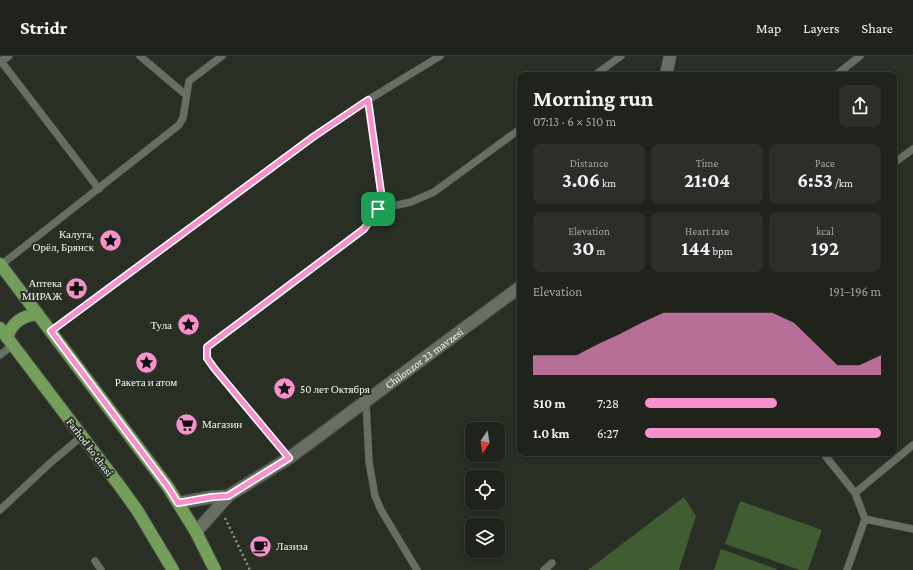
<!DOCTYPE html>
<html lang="en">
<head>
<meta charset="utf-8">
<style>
	body { margin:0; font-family:"Crimson Pro",serif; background:#2c2f29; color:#f1f3f6; height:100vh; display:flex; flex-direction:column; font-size:15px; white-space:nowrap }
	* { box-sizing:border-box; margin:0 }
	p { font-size:13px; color:#a1a4a3 }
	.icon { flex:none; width:22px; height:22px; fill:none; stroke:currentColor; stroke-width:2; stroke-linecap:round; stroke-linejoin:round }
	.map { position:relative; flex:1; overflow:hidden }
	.sheet { position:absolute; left:517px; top:16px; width:380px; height:384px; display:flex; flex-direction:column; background:#1f231c; border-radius:8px; box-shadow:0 2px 6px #0003,0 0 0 1px #3c403b }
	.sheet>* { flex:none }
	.needle { width:26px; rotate:192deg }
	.controls { position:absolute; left:465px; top:366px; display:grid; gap:8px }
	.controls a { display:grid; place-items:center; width:40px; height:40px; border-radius:8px; background:#1f231c; box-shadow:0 2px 6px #0003,0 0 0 1px #3c403b; font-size:20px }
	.pin { position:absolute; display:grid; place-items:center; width:34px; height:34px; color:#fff; margin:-17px; border-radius:8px; box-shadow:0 2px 6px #0006 }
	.round { display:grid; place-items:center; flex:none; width:42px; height:42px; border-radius:8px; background:#2c2f29 }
	.headline { display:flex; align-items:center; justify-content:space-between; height:68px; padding:0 16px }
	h1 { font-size:22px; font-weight:700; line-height:30px }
	.figures { display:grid; grid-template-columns:repeat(3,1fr); gap:6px; height:68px; padding:4px 16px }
	.figures div { display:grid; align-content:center; border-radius:8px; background:#2c2f29; text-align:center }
	.figures b { font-size:20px; font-weight:700 }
	.figures small { font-size:11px; font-weight:400 }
	.figures p { font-size:11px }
	.chart { height:112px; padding:8px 16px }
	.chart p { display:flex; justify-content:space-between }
	.chart svg { width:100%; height:72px; margin-top:4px; fill:#f890cc; opacity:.7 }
	ul { padding:0 16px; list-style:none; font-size:13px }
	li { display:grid; grid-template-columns:64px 48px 1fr; align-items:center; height:30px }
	li i { height:10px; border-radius:5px; background:#f890cc }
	header { display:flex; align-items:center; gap:24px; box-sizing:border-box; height:56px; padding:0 20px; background:#1f231c; border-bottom:1px solid #3c403b }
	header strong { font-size:19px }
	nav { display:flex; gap:22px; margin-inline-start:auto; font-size:14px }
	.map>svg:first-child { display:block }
	.green { fill:#405d31 }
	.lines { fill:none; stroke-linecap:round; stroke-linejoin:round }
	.lane-casing { stroke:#474c44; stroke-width:8 }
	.street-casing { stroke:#474c44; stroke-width:14 }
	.primary-casing { stroke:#474c44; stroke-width:14 }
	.path { stroke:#8d928a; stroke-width:2.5; stroke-dasharray:2 3; stroke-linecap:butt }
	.lane { stroke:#676f64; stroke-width:7 }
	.street { stroke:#676f64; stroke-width:12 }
	.primary { stroke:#739f5a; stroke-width:12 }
	.route-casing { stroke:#fff; stroke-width:8 }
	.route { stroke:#f890cc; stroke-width:5 }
	.labels { text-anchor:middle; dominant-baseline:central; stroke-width:4; stroke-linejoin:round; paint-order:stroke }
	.poi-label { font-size:11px; fill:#f1f5ef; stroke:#292f25; text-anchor:end }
	.street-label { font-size:11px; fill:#f1f5ef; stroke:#292f25 }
</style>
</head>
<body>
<header>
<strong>Stridr</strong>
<nav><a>Map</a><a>Layers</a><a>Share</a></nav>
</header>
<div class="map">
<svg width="913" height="514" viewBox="0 0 913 514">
	<rect width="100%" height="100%" fill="#292f25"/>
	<path class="green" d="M684 441 696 460 679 514H588Z
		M740 445 822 474 808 514H800L725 488Z
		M721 493 779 514H714Z"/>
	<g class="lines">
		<defs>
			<path id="lane" d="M140 0 186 39
				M0 4 99 133
				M1 6 9 0
				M595 19 621 0
				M836 19 860 0
				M894 107 913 93
				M379 153 411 146 434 136 520 73
				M1 209 179 69 183 62 189 25 222 0
				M51 275 313 81 368 44 440 0
				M0 299 13 289
				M366 346 369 406 375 440 381 454 417 514
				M823 397 855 437 865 463 847 514
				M289 402 214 312 207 302V291L364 173 379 153 381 136 368 44
				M855 437 913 389
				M0 454 49 408 82 380
				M865 463 913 473
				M95 505 101 514
				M544 514 552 507"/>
			<g id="street">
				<path d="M666 19 670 0"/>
				<path d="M178 447 212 441 228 440"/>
				<path id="s1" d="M196 476 228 440 289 402 520 231"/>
			</g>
			<path id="primary" d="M0 208 168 431 196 476 215 514
				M0 272 119 429 137 454 173 514
				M7 282C12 266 22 260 38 258"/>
		</defs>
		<use href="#lane" class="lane-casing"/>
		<use href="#street" class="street-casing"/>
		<use href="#primary" class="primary-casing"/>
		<path class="path" d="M225 462 250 514"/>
		<use href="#lane" class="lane"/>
		<use href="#street" class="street"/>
		<use href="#primary" class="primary"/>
	</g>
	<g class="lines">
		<defs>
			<path id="route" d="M368 44 381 136 378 153 364 173 207 291V302L214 312 289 402 228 440 212 441 178 447 168 431 51 275 313 81Z"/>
		</defs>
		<use href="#route" class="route-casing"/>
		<use href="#route" class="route"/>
	</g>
	<defs>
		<symbol id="sight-disc" viewBox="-11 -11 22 22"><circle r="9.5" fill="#f890cc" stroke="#292f25"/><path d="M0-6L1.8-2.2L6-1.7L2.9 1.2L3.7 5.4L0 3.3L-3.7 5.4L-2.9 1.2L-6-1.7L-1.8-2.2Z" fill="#111"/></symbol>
		<symbol id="pharmacy-disc" viewBox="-11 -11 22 22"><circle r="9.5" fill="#f890cc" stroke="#292f25"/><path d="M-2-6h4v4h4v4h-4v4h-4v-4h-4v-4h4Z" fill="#111"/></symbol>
		<symbol id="supermarket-disc" viewBox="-11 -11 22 22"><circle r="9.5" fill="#f890cc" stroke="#292f25"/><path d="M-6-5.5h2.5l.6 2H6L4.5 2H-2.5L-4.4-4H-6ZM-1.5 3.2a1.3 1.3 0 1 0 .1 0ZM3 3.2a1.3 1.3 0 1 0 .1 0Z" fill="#111"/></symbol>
		<symbol id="cafe-disc" viewBox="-11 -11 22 22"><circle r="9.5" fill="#f890cc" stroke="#292f25"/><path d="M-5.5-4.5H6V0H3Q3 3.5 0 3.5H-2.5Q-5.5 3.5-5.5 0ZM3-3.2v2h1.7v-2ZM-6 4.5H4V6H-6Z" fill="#111"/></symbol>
	</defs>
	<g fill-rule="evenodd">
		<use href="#sight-disc" x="98" y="172" width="25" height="25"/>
		<use href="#pharmacy-disc" x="64" y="220" width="25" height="25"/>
		<use href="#sight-disc" x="176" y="256" width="25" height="25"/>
		<use href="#sight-disc" x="134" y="294" width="25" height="25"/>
		<use href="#sight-disc" x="272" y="320" width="25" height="25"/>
		<use href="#supermarket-disc" x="174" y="356" width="25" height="25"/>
		<use href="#cafe-disc" x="248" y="478" width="25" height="25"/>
	</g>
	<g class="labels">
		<g class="poi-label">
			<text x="94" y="178">Калуга,<tspan x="94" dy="13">Орёл, Брянск</tspan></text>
			<text x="62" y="227">Аптека<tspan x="62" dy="13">МИРАЖ</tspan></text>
			<text x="172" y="269">Тула</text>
			<text x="146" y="326" text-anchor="middle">Ракета и атом</text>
			<text x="300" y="333" text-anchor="start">50 лет Октября</text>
			<text x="202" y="368" text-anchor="start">Магазин</text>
			<text x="276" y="490" text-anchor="start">Лазиза</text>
		</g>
		<g class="street-label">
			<text stroke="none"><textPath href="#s1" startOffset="288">Chilonzor 23 mavzesi</textPath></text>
			<text transform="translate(90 391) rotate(53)">Farhod ko'chasi</text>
		</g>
	</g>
</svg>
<div class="controls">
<a><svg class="needle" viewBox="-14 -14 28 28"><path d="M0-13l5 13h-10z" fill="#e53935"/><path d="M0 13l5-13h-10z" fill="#a1a4a3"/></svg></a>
<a><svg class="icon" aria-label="locate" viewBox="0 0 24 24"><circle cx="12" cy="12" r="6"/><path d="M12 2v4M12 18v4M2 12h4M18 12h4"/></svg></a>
<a><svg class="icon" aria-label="layers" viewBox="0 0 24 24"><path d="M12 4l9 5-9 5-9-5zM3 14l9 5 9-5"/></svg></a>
</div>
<div class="pin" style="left:378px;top:153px;background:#1e9e55"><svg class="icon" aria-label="arrive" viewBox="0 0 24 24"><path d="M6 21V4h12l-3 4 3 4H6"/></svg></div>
<section class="sheet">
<div class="headline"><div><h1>Morning run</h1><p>07:13 · 6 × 510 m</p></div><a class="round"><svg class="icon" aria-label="share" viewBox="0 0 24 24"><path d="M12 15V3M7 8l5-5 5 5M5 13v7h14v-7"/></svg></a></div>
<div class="figures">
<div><p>Distance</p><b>3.06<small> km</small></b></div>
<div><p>Time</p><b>21:04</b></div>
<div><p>Pace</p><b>6:53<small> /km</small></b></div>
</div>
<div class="figures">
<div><p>Elevation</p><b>30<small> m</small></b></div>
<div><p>Heart rate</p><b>144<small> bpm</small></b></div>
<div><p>kcal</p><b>192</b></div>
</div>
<div class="chart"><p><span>Elevation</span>191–196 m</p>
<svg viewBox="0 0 160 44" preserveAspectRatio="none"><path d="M0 44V32L10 32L20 32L30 25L40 19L50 12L60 6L70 6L80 6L90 6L100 6L110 6L120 12L130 25L140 38L150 38L160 32V44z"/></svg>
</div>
<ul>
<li><b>510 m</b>7:28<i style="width:56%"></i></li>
<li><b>1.0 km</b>6:27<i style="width:100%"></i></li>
</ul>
</section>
</div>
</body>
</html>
